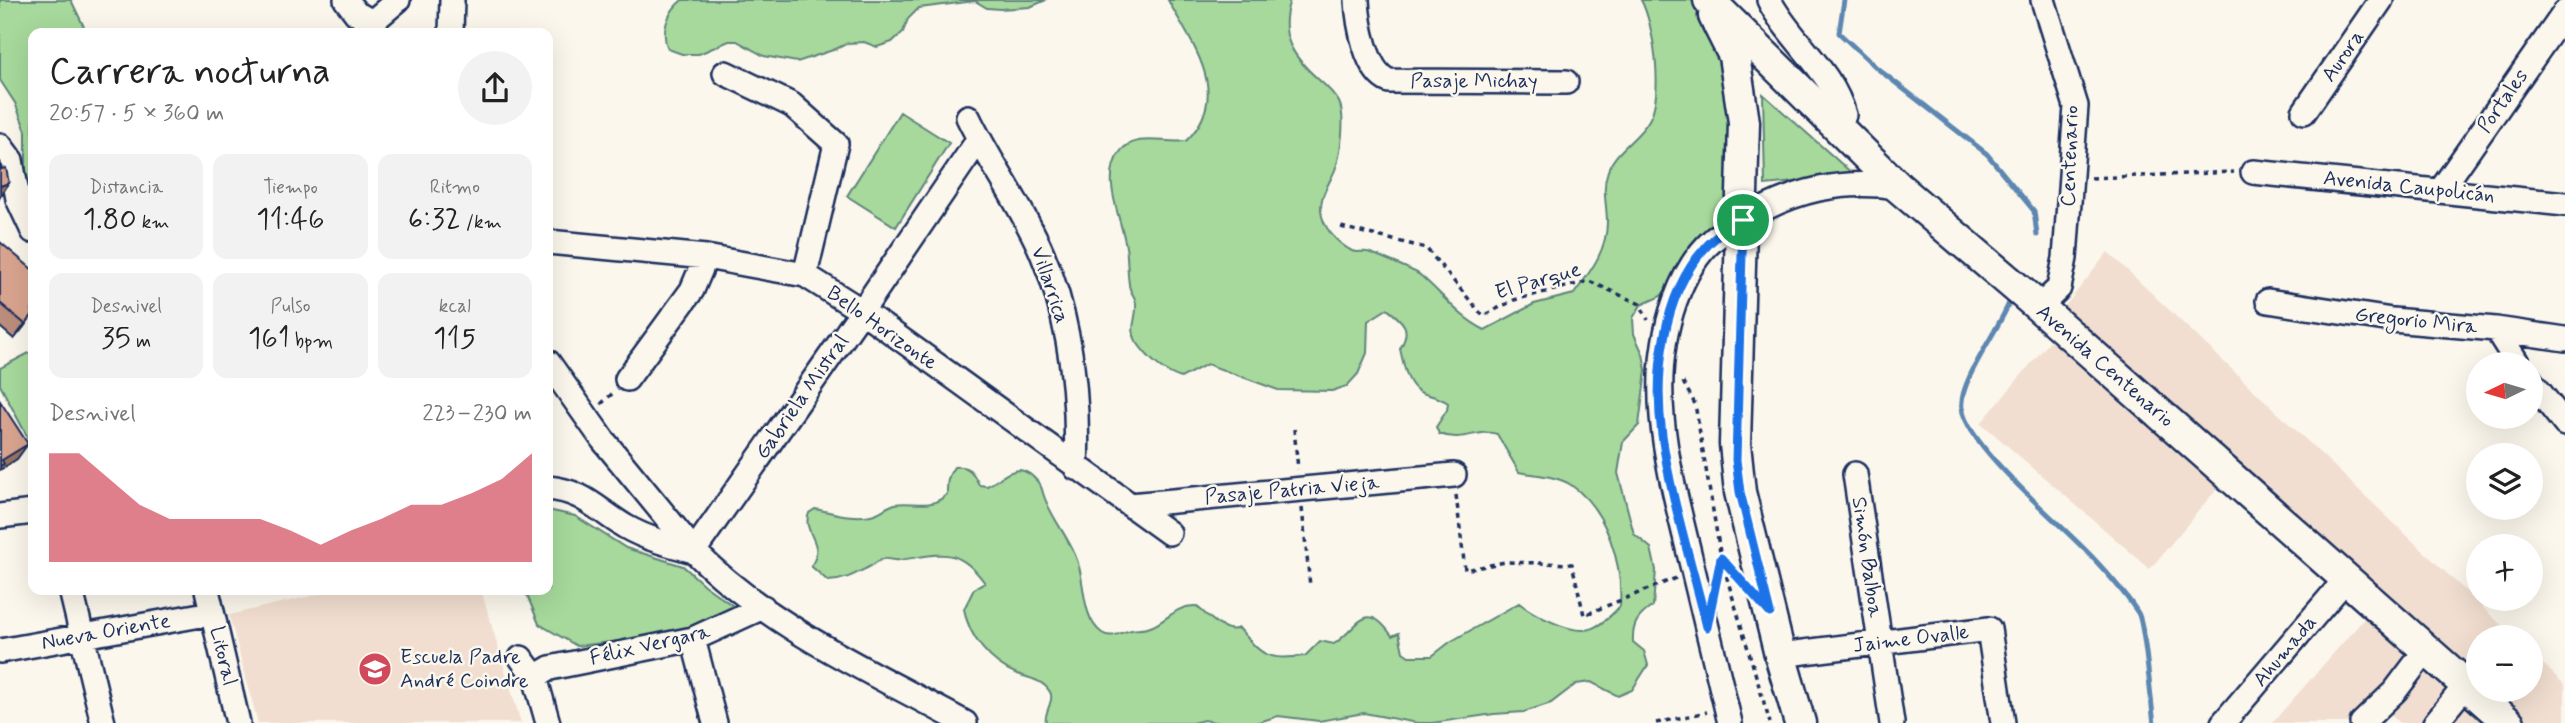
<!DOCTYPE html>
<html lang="es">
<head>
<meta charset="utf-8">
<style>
	body { margin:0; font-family:Mynerve,sans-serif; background:#f2f2f2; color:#222; height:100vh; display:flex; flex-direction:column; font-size:26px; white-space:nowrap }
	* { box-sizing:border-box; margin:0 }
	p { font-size:23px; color:#767676 }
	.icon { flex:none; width:38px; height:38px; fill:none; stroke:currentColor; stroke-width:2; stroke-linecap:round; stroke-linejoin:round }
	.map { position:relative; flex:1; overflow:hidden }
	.panel { position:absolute; left:28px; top:28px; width:525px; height:567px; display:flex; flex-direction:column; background:#fff; border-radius:14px; box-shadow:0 7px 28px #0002 }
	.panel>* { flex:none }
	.needle { width:46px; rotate:265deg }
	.controls { position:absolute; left:2466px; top:352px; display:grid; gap:14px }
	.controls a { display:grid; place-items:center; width:77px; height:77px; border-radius:50%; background:#fff; box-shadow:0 7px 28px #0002; font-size:35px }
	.pin { position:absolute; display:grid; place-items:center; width:60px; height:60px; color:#fff; margin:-30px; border:4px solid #fff; border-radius:50%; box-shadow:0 2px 7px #0007 }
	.round { display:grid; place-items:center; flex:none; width:74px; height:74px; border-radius:37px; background:#f2f2f2 }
	.head { display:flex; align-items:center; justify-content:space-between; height:119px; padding:0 21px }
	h1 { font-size:38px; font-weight:600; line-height:52px }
	.figures { display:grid; grid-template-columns:repeat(3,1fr); gap:10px; height:119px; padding:7px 21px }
	.figures div { display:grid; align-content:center; border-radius:14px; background:#f2f2f2; text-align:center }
	.figures b { font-size:30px; font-weight:600 }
	.figures small { font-size:19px; font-weight:400 }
	.figures p { font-size:19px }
	.chart { height:196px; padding:14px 21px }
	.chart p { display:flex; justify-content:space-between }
	.chart svg { width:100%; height:126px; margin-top:7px; fill:#d1495b; opacity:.7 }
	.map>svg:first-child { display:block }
	.built { fill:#f1ded0 }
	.green { fill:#a6d99b; stroke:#60847c; stroke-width:2 }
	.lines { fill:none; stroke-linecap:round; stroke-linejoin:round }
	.stream { stroke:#5d87b1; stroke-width:5 }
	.minor-casing { stroke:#1b2f5e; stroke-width:28 }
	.major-casing { stroke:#1b2f5e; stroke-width:35 }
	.path { stroke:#1b2f5e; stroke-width:3.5; stroke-dasharray:5 5; stroke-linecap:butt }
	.minor { stroke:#fbf7ec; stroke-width:23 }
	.major { stroke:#fbf7ec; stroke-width:30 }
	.wall { fill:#bb8d7b; stroke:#1b2f5e; stroke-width:2 }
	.shaded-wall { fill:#987364; stroke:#1b2f5e; stroke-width:2 }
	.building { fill:#d9a48f; stroke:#1b2f5e; stroke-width:2 }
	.route-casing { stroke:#fff; stroke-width:14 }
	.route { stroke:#1a73e8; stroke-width:9 }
	.labels { text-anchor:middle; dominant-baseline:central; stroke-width:5; stroke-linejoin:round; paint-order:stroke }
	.street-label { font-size:21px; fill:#1b2f5e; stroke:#fbf7ec }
	.poi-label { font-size:21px; fill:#1b2f5e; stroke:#fbf7ec; text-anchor:start }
</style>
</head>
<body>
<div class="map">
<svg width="2565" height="723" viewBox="0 0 2565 723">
	<rect width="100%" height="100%" fill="#fbf7ec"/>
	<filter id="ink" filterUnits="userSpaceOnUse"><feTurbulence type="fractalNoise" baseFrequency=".0143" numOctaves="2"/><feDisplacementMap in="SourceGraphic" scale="14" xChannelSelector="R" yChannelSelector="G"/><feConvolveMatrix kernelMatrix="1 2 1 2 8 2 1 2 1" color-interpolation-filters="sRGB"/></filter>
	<g filter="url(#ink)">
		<path class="built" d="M2108 252 2514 637H2478V690H2530L2531 653 2565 685V723H2399L2384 707 2370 723H2272L2385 595 2063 309Z
			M2051 340 2220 485 2150 569 1981 423Z
			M337 590H481L521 723H258L229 615Z"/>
		<path class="green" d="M0 0H71L87 33H33V192L26 175V131L15 103 0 80Z
			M682 0H1046L1030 7 1000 9 987 8 975 1 919 8 908 19 903 32 892 42 877 47 864 42 848 43 836 49 797 62 764 56 737 41H729L699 54H682L668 49C660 32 668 11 682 0Z
			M1168 0H1290C1278 35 1292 56 1318 79 1326 86 1334 93 1339 102 1346 116 1341 155 1335 170 1330 182 1320 196 1321 210 1322 227 1337 243 1352 251 1356 253 1362 251 1367 252 1373 253 1417 272 1420 275 1444 295 1457 316 1485 330L1534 304 1574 294C1590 272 1607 251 1607 222 1607 206 1602 190 1607 174 1613 151 1638 140 1649 120 1664 94 1654 24 1641 0H1692L1718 43 1734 141 1728 216 1661 296 1641 305 1633 318 1634 334 1643 354 1646 370 1639 425 1623 442 1618 473 1634 534 1651 548 1656 570 1653 606C1638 616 1632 624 1633 642L1644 651 1648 665 1632 690 1618 696 1591 682 1576 684 1551 703 1524 712 1494 714 1432 723H1417L1364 713 1319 721 1278 716 1256 723H1220L1204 720 1192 723H1046C1043 713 1055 701 1050 692 1043 680 1029 678 1017 674 990 663 969 637 964 609L974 589 985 583C957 544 940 555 899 560 894 561 888 558 883 559 879 560 873 565 869 567 855 574 844 581 828 581L811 566C827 543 801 533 809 513L815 509C834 513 856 520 875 514 882 511 888 506 895 504 911 500 931 511 947 494 947 483 947 477 954 467 969 465 973 472 979 485L987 486C998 481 1008 470 1020 470 1027 471 1033 476 1038 482 1042 486 1042 491 1044 496 1052 520 1072 541 1078 563 1085 584 1082 619 1102 633 1111 639 1119 633 1128 631 1136 628 1142 631 1153 626 1168 619 1178 605 1196 606 1208 615 1224 635 1239 628 1263 657 1267 660 1305 656L1320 641 1334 644C1359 628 1365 597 1392 636L1399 633 1403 652 1409 656H1432L1450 642 1519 603C1533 614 1572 635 1590 629 1602 625 1611 616 1620 606 1623 564 1607 510 1571 485 1558 476 1534 475 1519 472L1497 434C1477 428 1465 443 1439 434L1436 427 1447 410 1448 403C1440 397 1431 396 1422 393 1406 386 1404 364 1400 349 1412 328 1404 322 1387 309L1368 321 1367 353 1358 374 1347 386 1332 391 1278 390 1207 364 1181 378C1163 372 1147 357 1136 341 1128 326 1140 314 1135 299 1133 294 1129 290 1129 284 1127 272 1128 259 1126 247 1122 219 1100 179 1120 152 1135 132 1164 144 1186 141 1233 95 1193 46 1168 0Z
			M1763 94 1855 176 1765 185Z
			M900 112 949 143 896 227 847 196Z
			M31 352 33 358V436L28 438 0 385V368Z
			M548 510 575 516 626 548 683 566 704 585 733 606 723 617 670 635 577 646 539 624 525 590H548Z"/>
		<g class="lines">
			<path class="stream" d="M1844 0 1839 33 1878 69 1987 154 2034 211 2037 235
				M2009 303C1999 329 1958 383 1962 408 1968 448 2064 526 2094 559 2109 575 2126 594 2138 613 2145 624 2151 704 2154 723"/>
			<defs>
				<path id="minor" d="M346 0 356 13 372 22
					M1357 0C1358 22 1366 72 1389 81L1566 82
					M1769 0C1789 40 1832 70 1844 115L1838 127
					M364 33 372 22 398 0
					M451 33 452 0
					M725 73 792 105 836 144 805 275
					M2304 112 2381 0
					M968 117C990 163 1023 208 1042 253 1071 321 1079 395 1076 468
					M0 145 11 160 18 199 33 231
					M2253 172 2565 204
					M2441 190 2565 12
					M548 242 706 257 805 275 862 311 1169 533
					M2268 301 2392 320 2496 329 2565 339
					M2039 307 2059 288 2065 258 2076 106 2043 0
					M2496 329 2518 364
					M548 362 603 440 694 551C769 627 872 672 965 723
					M627 379 692 290 706 257
					M2530 380 2565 424
					M1855 474 1892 723
					M548 488C584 491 597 510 626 527 647 539 671 545 694 551
					M1130 505 1454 475
					M0 516 33 512
					M694 551 862 311 979 139
					M71 590 103 723
					M207 590 238 723
					M693 639 715 723
					M0 651 212 613
					M1780 655 1989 629 2003 723
					M521 658 535 677 548 723
					M535 677 550 668 693 639 763 607
					M1730 723C1717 668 1703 612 1690 557 1670 472 1644 388 1675 301 1683 279 1695 255 1714 239 1724 231 1735 226 1745 219 1794 190 1841 179 1898 187
					M2223 723 2346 579
					M2362 723 2395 691 2426 650
					M2435 723 2466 685"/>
				<path id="major" d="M1709 0 1898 187 2039 307 2509 723
					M1714 16 1734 56 1744 122 1735 444 1740 492 1780 655 1800 723"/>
			</defs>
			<use href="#minor" class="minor-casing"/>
			<use href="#major" class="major-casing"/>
			<path class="path" d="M2091 178 2234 172
				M1341 227 1426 248 1483 316 1514 300 1589 281 1640 304 1648 320
				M1683 382 1695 404 1721 558 1770 723
				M601 404 613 393
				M1294 429 1298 469
				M1456 495 1465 570 1505 562 1572 564 1584 615 1676 578
				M1302 508 1310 586
				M1717 579 1721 558 1734 573
				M1656 723 1707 712"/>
			<use href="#minor" class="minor"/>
			<use href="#major" class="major"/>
		</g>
		<path class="wall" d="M0 242 33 314 14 339 0 327Z"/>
		<path class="shaded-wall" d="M9 183 0 197V186Z
			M33 314 24 327 14 339 25 324Z
			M28 444 17 459 0 470V463L2 460Z"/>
		<path class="building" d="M0 161 2 169 6 168 9 183 0 186Z
			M0 242 33 270V308L32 309 33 314 25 324 0 303Z
			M0 401 28 444 2 460 4 464 0 466Z"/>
	</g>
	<g class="lines" filter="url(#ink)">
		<defs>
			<path id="route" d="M1743 220 1736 460 1740 492 1770 613 1721 558 1707 627C1692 564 1671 500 1662 435 1654 375 1662 295 1705 248 1715 236 1729 228 1743 220Z"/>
		</defs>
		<use href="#route" class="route-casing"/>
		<use href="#route" class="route"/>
	</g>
	<defs>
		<symbol id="school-disc" viewBox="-11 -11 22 22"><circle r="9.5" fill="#d1495b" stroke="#fbf7ec"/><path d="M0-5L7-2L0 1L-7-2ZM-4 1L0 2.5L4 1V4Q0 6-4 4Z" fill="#fff"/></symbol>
	</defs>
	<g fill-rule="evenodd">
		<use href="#school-disc" x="356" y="650" width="38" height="38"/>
	</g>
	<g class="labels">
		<g class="street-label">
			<text transform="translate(2343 56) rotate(-55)">Aurora</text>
			<text x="1474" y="81">Pasaje Michay</text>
			<text transform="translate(2503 101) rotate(-55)">Portales</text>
			<text transform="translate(2070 156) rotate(-88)">Centenario</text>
			<text transform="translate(2409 187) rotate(6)">Avenida Caupolicán</text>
			<text transform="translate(1538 281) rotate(-16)">El Parque</text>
			<text transform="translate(1050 285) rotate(71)">Villarrica</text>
			<text transform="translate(2416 321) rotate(6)">Gregorio Mira</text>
			<text transform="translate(882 328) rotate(35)">Bello Horizonte</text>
			<text transform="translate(2105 366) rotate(41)">Avenida Centenario</text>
			<text transform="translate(802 397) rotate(-55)">Gabriela Mistral</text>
			<text transform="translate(1292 490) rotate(-5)">Pasaje Patria Vieja</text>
			<text transform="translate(1867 557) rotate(82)">Simón Balboa</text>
			<text transform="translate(106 632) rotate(-10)">Nueva Oriente</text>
			<text transform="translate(1911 639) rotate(-7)">Jaime Ovalle</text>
			<text transform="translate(650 645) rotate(-13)">Félix Vergara</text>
			<text transform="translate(2285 651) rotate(-50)">Ahumada</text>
			<text transform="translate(223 656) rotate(77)">Litoral</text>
		</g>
		<g class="poi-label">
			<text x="400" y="657">Escuela Padre<tspan x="400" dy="24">André Coindre</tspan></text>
		</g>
	</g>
</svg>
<div class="controls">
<a><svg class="needle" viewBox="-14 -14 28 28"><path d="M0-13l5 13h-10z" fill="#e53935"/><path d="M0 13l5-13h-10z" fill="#767676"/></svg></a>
<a><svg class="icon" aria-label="layers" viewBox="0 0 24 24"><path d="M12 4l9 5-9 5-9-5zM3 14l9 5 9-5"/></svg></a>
<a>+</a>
<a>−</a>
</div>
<div class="pin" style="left:1743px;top:220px;background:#1e9e55"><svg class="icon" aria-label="arrive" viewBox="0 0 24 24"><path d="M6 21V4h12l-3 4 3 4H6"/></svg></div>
<section class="panel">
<div class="head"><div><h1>Carrera nocturna</h1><p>20:57 · 5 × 360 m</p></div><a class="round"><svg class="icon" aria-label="share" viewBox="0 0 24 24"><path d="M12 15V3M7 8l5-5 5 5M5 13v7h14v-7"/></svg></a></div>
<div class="figures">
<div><p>Distancia</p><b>1.80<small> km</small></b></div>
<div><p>Tiempo</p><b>11:46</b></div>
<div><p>Ritmo</p><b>6:32<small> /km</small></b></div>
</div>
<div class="figures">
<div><p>Desnivel</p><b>35<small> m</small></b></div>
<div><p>Pulso</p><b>161<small> bpm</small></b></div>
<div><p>kcal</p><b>115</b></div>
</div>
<div class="chart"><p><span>Desnivel</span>223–230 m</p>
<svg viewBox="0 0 160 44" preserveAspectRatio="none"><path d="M0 44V6L10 6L20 15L30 24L40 29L50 29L60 29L70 29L80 33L90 38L100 33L110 29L120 24L130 24L140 20L150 15L160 6V44z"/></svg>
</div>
</section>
</div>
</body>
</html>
